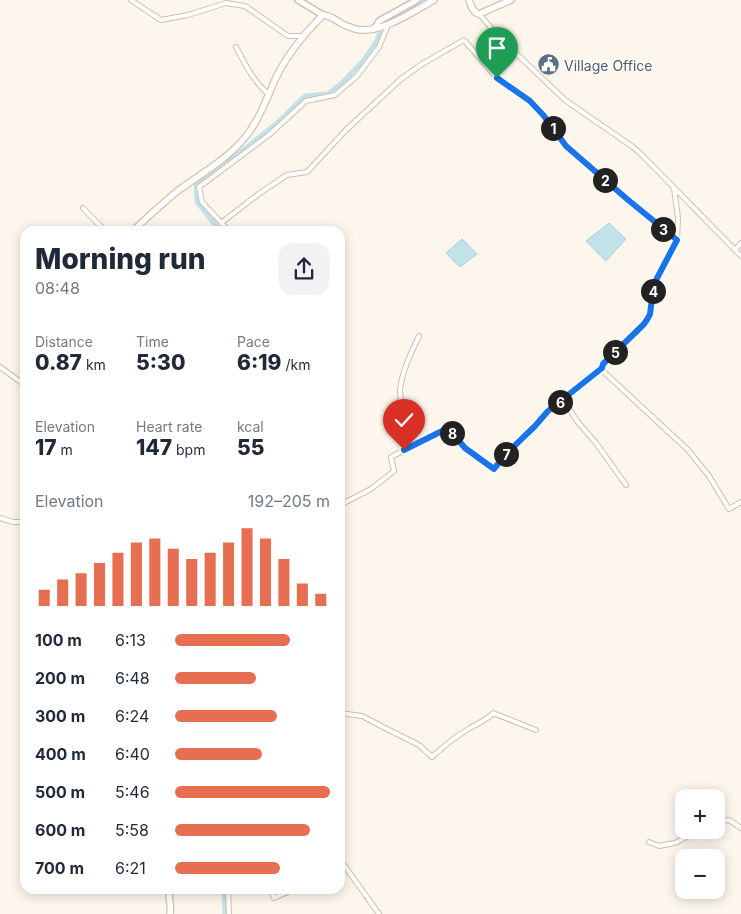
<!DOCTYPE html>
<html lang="en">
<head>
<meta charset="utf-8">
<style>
	body { margin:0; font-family:Inter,sans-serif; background:#f2f2f3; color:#1f2937; height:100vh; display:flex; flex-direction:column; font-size:19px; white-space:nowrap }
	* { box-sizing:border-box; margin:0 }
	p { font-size:16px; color:#747a83 }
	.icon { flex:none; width:28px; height:28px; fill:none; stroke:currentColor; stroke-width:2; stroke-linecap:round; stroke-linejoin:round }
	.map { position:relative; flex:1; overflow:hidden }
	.side { position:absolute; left:20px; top:226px; width:325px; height:668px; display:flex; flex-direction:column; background:#fff; border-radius:15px; box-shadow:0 2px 12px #0003 }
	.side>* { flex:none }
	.buttons { position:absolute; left:675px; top:789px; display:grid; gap:10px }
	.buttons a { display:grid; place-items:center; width:50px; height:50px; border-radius:10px; background:#fff; box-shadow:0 2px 12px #0003; font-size:25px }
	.pin { position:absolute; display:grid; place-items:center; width:42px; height:42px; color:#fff; margin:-51px -21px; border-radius:50% 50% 50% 0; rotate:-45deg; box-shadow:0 0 5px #0007 }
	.pin .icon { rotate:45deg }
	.km { position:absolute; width:25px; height:25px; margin:-12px; border-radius:50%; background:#222; color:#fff; font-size:14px; line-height:25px; text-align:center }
	.round { display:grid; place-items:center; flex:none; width:52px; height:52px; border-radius:15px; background:#f2f2f3 }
	.overview { display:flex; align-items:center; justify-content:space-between; height:85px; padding:0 15px }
	h1 { font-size:28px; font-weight:800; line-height:38px }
	.stats { display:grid; grid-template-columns:repeat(3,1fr); gap:8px; height:85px; padding:5px 15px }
	.stats div { display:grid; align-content:center }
	.stats b { font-size:21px; font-weight:800 }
	.stats small { font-size:14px; font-weight:400 }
	.stats p { font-size:14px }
	.chart { height:140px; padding:10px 15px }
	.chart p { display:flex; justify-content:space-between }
	.chart svg { width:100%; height:90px; margin-top:5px; stroke:#e76f51; stroke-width:6 }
	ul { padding:0 15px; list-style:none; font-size:16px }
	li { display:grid; grid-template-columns:80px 60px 1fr; align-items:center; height:38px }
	li i { height:12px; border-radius:6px; background:#e76f51 }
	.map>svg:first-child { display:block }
	.water { fill:#bfe3e8; stroke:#a5d3da }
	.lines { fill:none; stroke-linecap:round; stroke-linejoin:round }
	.canal { stroke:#bfe3e8; stroke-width:5 }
	.minor-casing { stroke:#d1beb0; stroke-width:6 }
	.tertiary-casing { stroke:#d1beb0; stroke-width:8 }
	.secondary-casing { stroke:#d6c0b0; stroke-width:8 }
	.minor { stroke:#fff; stroke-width:4 }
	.tertiary { stroke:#fff; stroke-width:5 }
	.secondary { stroke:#fff; stroke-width:5.5 }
	.route-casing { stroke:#fff; stroke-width:10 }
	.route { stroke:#1a73e8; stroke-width:6 }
	.labels { text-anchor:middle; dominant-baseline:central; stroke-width:4.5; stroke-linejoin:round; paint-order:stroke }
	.service-label { font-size:14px; fill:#4e5e75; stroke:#fffaf3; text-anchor:start }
</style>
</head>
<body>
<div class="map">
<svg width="741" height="914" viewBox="0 0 741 914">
	<rect width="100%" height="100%" fill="#fdf6ec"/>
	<path class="water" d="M609 223 626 239 606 261 586 241Z
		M462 239 477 254 460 267 446 253Z"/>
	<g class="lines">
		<path class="canal" d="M381 27 383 22 425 0
			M220 231 197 202 196 184 232 159 276 124 305 96 328 94 341 84 364 60 377 41 381 28
			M224 889 225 914"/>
		<defs>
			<path id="minor" d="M131 0 161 20 188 15 226 3 245 6 288 36H304
				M479 14 500 38 565 100 633 147 643 156 741 256
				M236 47C247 68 252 79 269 95
				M674 188 678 218 677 240 654 283 650 314 648 318 644 324 603 364 602 368 604 372 688 450 709 476 729 509 741 502
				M83 208 105 231
				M221 223 260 193 287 175 307 172 346 130 401 79 422 64 464 40 497 78 530 101 544 116 566 146 627 199 677 240
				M229 231 202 202 199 187 270 134 306 101 335 95 357 76 379 47 388 25
				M735 250 741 243
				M0 367 25 385
				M563 399 577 421 596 443 626 485
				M404 450 400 390C402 371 411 353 419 336
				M340 505 371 489 394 471 391 457 448 428 465 448 494 469 504 456 535 426 548 411 602 368
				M0 518 13 522H25
				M340 713 362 716 385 728 419 745 432 757C444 746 456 736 470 728 478 723 487 720 493 713L536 730
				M716 822 729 820 741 828
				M649 842 659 846 675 843 700 830
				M340 867 344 865 379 914
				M228 889 229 914
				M270 889 274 898 294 889"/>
			<path id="tertiary" d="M298 0 323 15
				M374 29 379 21 417 0"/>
			<path id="secondary" d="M469 0C471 6 473 13 479 14L511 0
				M133 231C146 218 161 205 175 193 197 176 222 163 241 142 257 125 265 103 274 82 285 57 304 34 323 15 330 15 335 20 341 23 345 26 350 27 355 29 380 35 412 12 434 0
				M170 914C172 905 167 897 170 889"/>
		</defs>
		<use href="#minor" class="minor-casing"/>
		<use href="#tertiary" class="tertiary-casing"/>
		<use href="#secondary" class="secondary-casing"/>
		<use href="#minor" class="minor"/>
		<use href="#tertiary" class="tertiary"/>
		<use href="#secondary" class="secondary"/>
	</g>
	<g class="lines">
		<defs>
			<path id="route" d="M404 450 448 428 465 448 494 469 504 456 535 426 548 411 602 368 603 364 644 324 648 318 650 314 654 284 677 240 627 199 566 146 544 116 530 101 497 78"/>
		</defs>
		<use href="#route" class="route-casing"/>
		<use href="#route" class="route"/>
	</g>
	<defs>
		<symbol id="civic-disc" viewBox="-11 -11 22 22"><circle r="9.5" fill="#5c6f8a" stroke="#fffaf3"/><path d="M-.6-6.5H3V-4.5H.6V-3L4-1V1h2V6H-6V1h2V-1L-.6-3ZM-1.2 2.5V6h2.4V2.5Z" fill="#fff"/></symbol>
	</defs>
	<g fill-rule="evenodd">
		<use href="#civic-disc" x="536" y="52" width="25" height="25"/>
	</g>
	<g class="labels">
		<g class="service-label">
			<text x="564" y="65">Village Office</text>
		</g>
	</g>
</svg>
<div class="buttons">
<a>+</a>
<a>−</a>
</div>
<div class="pin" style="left:497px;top:78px;background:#1e9e55"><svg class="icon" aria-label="arrive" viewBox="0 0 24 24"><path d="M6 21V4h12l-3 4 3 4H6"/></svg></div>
<div class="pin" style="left:404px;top:450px;background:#d93025"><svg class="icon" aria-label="check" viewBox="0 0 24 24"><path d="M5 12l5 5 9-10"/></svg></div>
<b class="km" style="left:553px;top:128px">1</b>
<b class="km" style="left:605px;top:180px">2</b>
<b class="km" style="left:663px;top:229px">3</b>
<b class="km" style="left:653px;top:291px">4</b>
<b class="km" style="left:615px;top:352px">5</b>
<b class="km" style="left:560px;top:402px">6</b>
<b class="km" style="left:506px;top:454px">7</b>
<b class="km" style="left:452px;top:433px">8</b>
<section class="side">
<div class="overview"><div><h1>Morning run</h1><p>08:48</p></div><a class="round"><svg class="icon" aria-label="share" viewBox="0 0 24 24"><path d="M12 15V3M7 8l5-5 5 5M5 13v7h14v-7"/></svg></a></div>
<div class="stats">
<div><p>Distance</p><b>0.87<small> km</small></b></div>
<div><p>Time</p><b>5:30</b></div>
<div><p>Pace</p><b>6:19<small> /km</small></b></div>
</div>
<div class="stats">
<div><p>Elevation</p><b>17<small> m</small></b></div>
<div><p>Heart rate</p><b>147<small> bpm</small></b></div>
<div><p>kcal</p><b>55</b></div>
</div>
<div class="chart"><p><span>Elevation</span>192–205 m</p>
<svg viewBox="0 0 160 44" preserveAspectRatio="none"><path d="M5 44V36M15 44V31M25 44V28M35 44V23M45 44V18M55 44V13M65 44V11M75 44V16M85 44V21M95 44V18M105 44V13M115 44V6M125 44V11M135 44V21M145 44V33M155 44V38"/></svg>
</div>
<ul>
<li><b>100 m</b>6:13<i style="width:74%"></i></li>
<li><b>200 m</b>6:48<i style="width:52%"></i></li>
<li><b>300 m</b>6:24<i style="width:66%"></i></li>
<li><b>400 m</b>6:40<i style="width:56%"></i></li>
<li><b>500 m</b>5:46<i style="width:100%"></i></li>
<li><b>600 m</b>5:58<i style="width:87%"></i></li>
<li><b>700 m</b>6:21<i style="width:68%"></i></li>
</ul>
</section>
</div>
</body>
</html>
